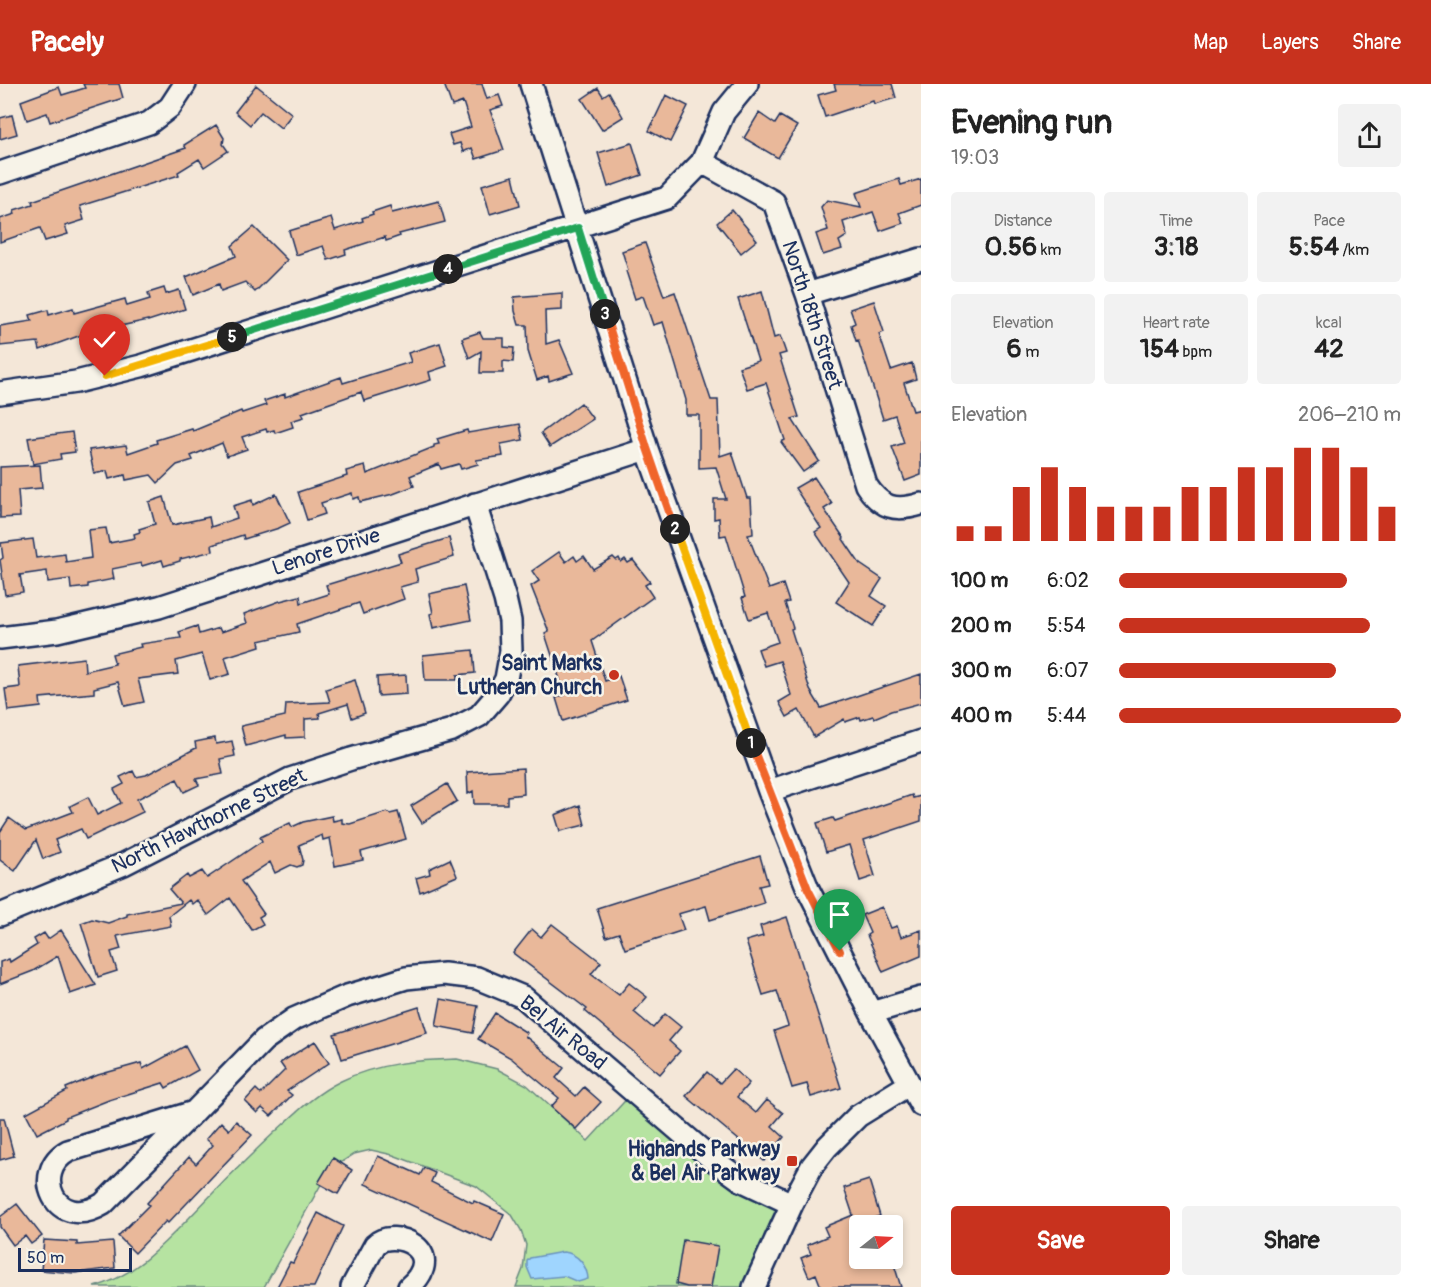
<!DOCTYPE html>
<html lang="en">
<head>
<meta charset="utf-8">
<style>
	body { margin:0; font-family:Pangolin,sans-serif; background:#f2f2f2; color:#222; height:100vh; display:flex; flex-direction:column; font-size:22px; white-space:nowrap }
	* { box-sizing:border-box; margin:0 }
	p { font-size:20px; color:#767676 }
	.icon { flex:none; width:33px; height:33px; fill:none; stroke:currentColor; stroke-width:2; stroke-linecap:round; stroke-linejoin:round }
	.map { position:relative; flex:1; overflow:hidden }
	.details { display:flex; flex-direction:column; background:#fff; width:510px }
	.details>* { flex:none }
	.needle { width:39px; rotate:72deg }
	.fabs { position:absolute; left:849px; top:1131px; display:grid; gap:12px }
	.fabs a { display:grid; place-items:center; width:54px; height:54px; border-radius:6px; background:#fff; box-shadow:0 3px 9px #0003; font-size:30px }
	.scale { position:absolute; left:18px; bottom:15px; width:114px; box-sizing:border-box; padding-left:6px; border:3px solid #1b2f5e; border-top:0; font-size:16px; line-height:21px; white-space:nowrap; color:#1b2f5e; -webkit-text-stroke:4px #f7f3e8; paint-order:stroke }
	.pin { position:absolute; display:grid; place-items:center; width:51px; height:51px; color:#fff; margin:-62px -26px; border-radius:50% 50% 50% 0; rotate:-45deg; box-shadow:0 0 6px #0007 }
	.pin .icon { rotate:45deg }
	.km { position:absolute; width:30px; height:30px; margin:-15px; border-radius:50%; background:#222; color:#fff; font-size:16px; line-height:30px; text-align:center }
	.round { display:grid; place-items:center; flex:none; width:63px; height:63px; border-radius:6px; background:#f2f2f2 }
	.overview { display:flex; align-items:center; justify-content:space-between; height:102px; padding:0 30px }
	h1 { font-size:33px; font-weight:700; line-height:45px }
	.metrics { display:grid; grid-template-columns:repeat(3,1fr); gap:9px; height:102px; padding:6px 30px }
	.metrics div { display:grid; align-content:center; border-radius:6px; background:#f2f2f2; text-align:center }
	.metrics b { font-size:26px; font-weight:700 }
	.metrics small { font-size:16px; font-weight:400 }
	.metrics p { font-size:16px }
	.chart { height:168px; padding:12px 30px }
	.chart p { display:flex; justify-content:space-between }
	.chart svg { width:100%; height:108px; margin-top:6px; stroke:#c8321e; stroke-width:6 }
	.action { display:flex; gap:12px; margin-top:auto; padding:12px 30px }
	.action a { flex:1; height:69px; border-radius:6px; background:#c8321e; color:#fff; font-size:24px; font-weight:700; line-height:69px; text-align:center }
	.action a+a { background:#f2f2f2; color:#222 }
	ul { padding:0 30px; list-style:none; font-size:20px }
	li { display:grid; grid-template-columns:96px 72px 1fr; align-items:center; height:45px }
	li i { height:15px; border-radius:8px; background:#c8321e }
	header { display:flex; align-items:center; gap:36px; box-sizing:border-box; height:84px; padding:0 30px; background:#c8321e; color:#fff }
	header strong { font-size:28px }
	nav { display:flex; gap:33px; margin-inline-start:auto; font-size:21px }
	main { display:flex; flex:1; min-height:0 }
	.map>svg:first-child { display:block }
	.green { fill:#b6e3a1; stroke:#688980; stroke-width:1.5 }
	.water { fill:#9fd5fe; stroke:#6a93be; stroke-width:1.5 }
	.building { fill:#e9b89a; stroke:#1b2f5e; stroke-width:1.5 }
	.lines { fill:none; stroke-linecap:round; stroke-linejoin:round }
	.minor-casing { stroke:#1b2f5e; stroke-width:26 }
	.minor { stroke:#f7f3e8; stroke-width:21 }
	.split-1-casing { stroke:#fff; stroke-width:12 }
	.split-2-casing { stroke:#fff; stroke-width:12 }
	.split-3-casing { stroke:#fff; stroke-width:12 }
	.split-4-casing { stroke:#fff; stroke-width:12 }
	.split-5-casing { stroke:#fff; stroke-width:12 }
	.split-6-casing { stroke:#fff; stroke-width:12 }
	.split-1 { stroke:#f0652b; stroke-width:8 }
	.split-2 { stroke:#f5b400; stroke-width:8 }
	.split-3 { stroke:#f0652b; stroke-width:8 }
	.split-4 { stroke:#22a559; stroke-width:8 }
	.split-5 { stroke:#22a559; stroke-width:8 }
	.split-6 { stroke:#f5b400; stroke-width:8 }
	.poi-dot { fill:#c8321e; stroke:#f7f3e8; stroke-width:2 }
	.labels { text-anchor:middle; dominant-baseline:central; stroke-width:5; stroke-linejoin:round; paint-order:stroke }
	.street-label { font-size:21px; fill:#1b2f5e; stroke:#f7f3e8 }
	.poi-label { font-size:21px; font-weight:bold; fill:#1b2f5e; stroke:#f7f3e8; text-anchor:end }
</style>
</head>
<body>
<header>
<strong>Pacely</strong>
<nav><a>Map</a><a>Layers</a><a>Share</a></nav>
</header>
<main>
<div class="map">
<svg width="921" height="1203" viewBox="0 0 921 1203">
	<rect width="100%" height="100%" fill="#f4e7d8"/>
	<filter id="ink" filterUnits="userSpaceOnUse"><feTurbulence type="fractalNoise" baseFrequency=".0167" numOctaves="2"/><feDisplacementMap in="SourceGraphic" scale="12" xChannelSelector="R" yChannelSelector="G"/><feConvolveMatrix kernelMatrix="1 2 1 2 8 2 1 2 1" color-interpolation-filters="sRGB"/></filter>
	<g filter="url(#ink)">
		<path class="green" d="M457 975 497 985 527 1001 588 1057 634 1007 792 1120 754 1203H516L523 1185 526 1161 521 1146 512 1131 476 1102 393 1071 371 1066 354 1070 329 1086 264 1203H94C133 1193 161 1162 189 1134 217 1104 246 1075 276 1047 297 1028 316 1009 341 997 377 979 419 976 457 975Z"/>
		<path class="water" d="M563 1168C577 1169 587 1181 588 1195L578 1198 564 1192 532 1195 527 1183V1177L530 1174Z"/>
		<path class="building" d="M83 0H119L123 14 50 38 47 29 27 36 21 17 59 3 62 11 85 4Z
			M444 0H482L487 15 499 11 503 22 490 26 504 66 476 75 472 64 463 68 460 59 453 61 449 50 471 43 463 18 452 22Z
			M834 0H892L896 14 874 20 873 17 825 33 818 11 836 6Z
			M256 1 292 30 281 44 261 28 250 41 235 28Z
			M598 4 603 12 609 8 623 33 602 46 582 15Z
			M666 11 688 22 670 58 649 47Z
			M759 29 775 40 780 32 797 42 778 74 744 54Z
			M12 31 17 50 0 55V34Z
			M216 41 224 54 223 60 228 67 204 83 199 75 178 88 179 91 80 122 84 136 65 142 68 150 45 157 40 144 0 158V135L15 130 14 126 33 120 32 117 186 64 184 61Z
			M632 59 642 91 608 103 598 69Z
			M513 92 520 121 490 130 482 101Z
			M899 95 901 101 921 95V121L899 129 903 139 880 147 873 128 843 138 847 152 839 157 842 165 823 171 816 150 828 146 821 123 827 116 861 123 856 109Z
			M439 117 445 138 399 150 400 152 386 157 385 153 345 166 346 170 328 176 323 162 296 171 289 147 331 134 335 146 363 137 362 134 373 130 372 128 390 122 392 129Z
			M732 126 757 156 741 169 717 139Z
			M254 143 287 176 255 208 245 198 221 207 219 200 193 211 186 193 236 172 232 162Z
			M645 159 664 212 675 208 711 316H718L720 372 732 368 747 414H751L753 450 748 451 769 505 783 500 789 518 785 519 793 544 791 545 810 606 821 624 921 590V619L891 627 874 634 873 632 861 636 860 633 845 638 844 635 814 653 799 626 787 633 779 618 791 611 780 577 764 582 758 565 778 558 768 529 749 535 742 514 745 513 726 451 720 452 719 434 714 435V415H726L716 383 699 384V331H686V316L663 238 653 241 643 212 635 215 626 187 628 186 622 167Z
			M164 204 166 210 179 206 185 225 148 237V236L84 250 40 266 38 258 0 262V242L32 237 30 231 48 226 49 231 73 224 74 229 125 215 127 222 150 215 148 209Z
			M762 207 774 254 780 252 786 269 779 271 799 333 792 335 819 377 803 388 781 358 785 356 766 299 747 305 739 283 758 277 738 215Z
			M562 209V226L545 227 546 260 559 256 573 289 549 297 548 292 537 296 528 267 527 241H519L515 227 514 213Z
			M874 217 884 248 879 250 891 286 912 279 916 295 904 299 913 327 921 325V391L905 397 892 363 904 359 895 331 883 335 858 256 856 257 851 241 855 239 850 225Z
			M480 248 483 254H504V263L514 264 513 278 503 277V289H480L481 267 469 274 462 254Z
			M440 259 447 282 429 288 431 296 364 317 361 308 302 329 304 333 291 337 293 343 275 349 274 346 267 348 266 345 242 353 247 365 227 372 222 359 191 372 193 376 177 381 158 399 151 391 126 396 125 391 109 395 107 387 94 390 89 366 126 361 128 369 157 359 156 356 192 345 193 347 241 327 242 329 266 321 264 317 285 310V313L341 293 343 299 411 278 408 269Z
			M581 319 593 335 550 363 541 349Z
			M520 340 523 356 501 360 503 372 476 376 478 380 461 385 459 380 441 385 439 380 410 392 414 402 393 410 360 418 359 413 353 415 352 409 321 419 325 430 307 436 298 408 347 392 346 387 365 382 367 390 434 363V361L439 360 437 355 467 346 468 349Z
			M72 348 75 368 60 370 61 375 33 380 28 354Z
			M40 381 42 404 18 406 20 433 0 434V383Z
			M814 393 832 420 824 425 844 454 843 455 860 480 882 495 871 512 886 522 873 542 836 518 849 498 815 448 821 444 795 404Z
			M276 410 290 439 279 444 244 455 243 451 212 461 213 467 180 475V477L164 482 162 476 142 482 141 479 112 485 114 495 88 500V503L71 505 70 495 48 498 47 487 20 491 23 508 5 511 0 476 3 474 1 459 33 455 36 474 65 470 66 478 91 474 88 446 106 444 109 459 135 454 134 450 140 448 139 445 155 440 149 418 164 413 172 441 209 433 211 443 237 434 233 422 252 416 253 421Z
			M449 454 454 473 415 485 418 498 400 503 404 515 363 530 359 519 297 540 299 548 259 557 260 562 225 573 230 590 210 596 202 570 176 577 178 590 138 595 144 618 125 622 118 598 94 604V609L40 614 41 623 8 627 5 605 20 603 18 582 84 574 85 587 115 580 112 570 141 563 140 560 181 554 179 548 197 542 199 550 219 544 221 548 247 539 244 530 280 517 300 512 301 519 329 510 326 501 401 478 398 470Z
			M559 468 566 478 574 472 577 477 584 472 593 485 613 473 616 476 619 474 621 478 625 475 628 479 633 476 650 498 645 501 653 513 592 557 605 597 619 592 627 616 563 637 556 614 565 611 545 550 549 548 531 502 539 497 532 487Z
			M464 502 471 536 433 544 430 530 433 529 429 510Z
			M473 566 475 589 457 591V596H425L423 571Z
			M406 591 407 610 378 612 377 593Z
			M355 596 365 629 352 634 348 620 319 629 320 634 305 635V653L286 654V651L246 662 241 642 285 632 286 620 330 618 326 605Z
			M215 654 216 660 232 657 235 672 220 675 223 690 196 695 199 701 184 708 177 695 137 715 143 728 86 755 81 745 55 756 60 768 43 775 36 756 15 787 0 776V748L9 734 26 746 73 728 70 722 88 713 97 731 121 719 114 705 124 700 120 693 133 687 136 693 146 691 196 664 195 658Z
			M523 684 524 710 507 712V720H474L473 707 468 710 467 688Z
			M447 700 457 717 422 739 411 722Z
			M912 711 913 714 921 712V737L864 756 875 792 860 797 849 761 826 768 817 739 833 734 835 737Z
			M580 721 585 741 560 747 555 731Z
			M387 728 390 730 398 728 406 755 361 768 363 776 335 782 330 754 323 756 322 751 299 761 303 776 302 781 297 783 291 781 275 789 270 778 241 797 264 830 259 833 263 840 252 846 230 814 208 831 197 816 192 820 189 816 169 832 171 842 117 852 121 865 111 868 117 887 98 893 81 839 92 835 108 839 127 832V830L181 819 169 805 187 791 189 794 202 787 207 794 262 757 260 753 290 739 292 743 303 738 332 732 333 737 342 735V739L350 740Z
			M760 772 768 800 759 802 764 819 710 836 706 822 678 830 684 846 625 865 619 849 606 853 597 824Z
			M450 775 457 792 420 808 416 794 430 790 429 785Z
			M882 823 891 844 897 842 901 853 921 846V872L883 888 867 851 870 849 862 831Z
			M787 833 841 1004 811 1013 807 1000 792 1004 774 947 788 942 777 907 763 911 746 857 763 852 760 842Z
			M552 840 601 878 591 890 619 911 629 899 647 913 634 928 653 944 665 930 681 943 669 957 680 967 660 990 585 927 587 925 513 869 532 845 541 853Z
			M61 846 96 901 70 910 58 872 33 887 0 900V878L9 875 10 878 37 861 34 855 44 849 48 855Z
			M441 915 478 922 473 949 436 942Z
			M419 923 427 949 342 975 334 950Z
			M495 929 527 949 525 952 564 984 556 994 576 1012 584 1003 601 1018 576 1045 551 1023 559 1014 511 974 478 955Z
			M315 957 329 979 287 1007 292 1011 271 1032 262 1024 257 1029 245 1017 256 1005 261 1010 285 986 280 979Z
			M185 962 198 986 166 1004 163 999 109 1016 66 1033V1035L37 1050 26 1029 67 1007 66 1004 98 991 141 979 143 985Z
			M733 985 749 999 737 1013 756 1029 767 1016 783 1029 772 1042 784 1053 764 1077 686 1012 707 988 720 999Z
			M0 1034H4L14 1072 0 1076Z
			M236 1037 252 1051 168 1139 166 1137 135 1169 118 1152 149 1121 147 1119 189 1073 196 1080 213 1061 206 1055 221 1038 229 1046Z
			M378 1072 420 1091 424 1084 435 1089 431 1098 473 1119 474 1117 504 1130 492 1158 365 1100Z
			M333 1074 352 1086 338 1110 318 1099Z
			M869 1096 880 1132 873 1134 875 1142H860V1182L882 1174H892L901 1203H821L816 1190 809 1193 801 1174 811 1170 807 1161 828 1152 824 1143 853 1131 844 1104Z
			M17 1120 42 1152 31 1160 25 1152 13 1161 0 1143V1133Z
			M318 1129 343 1142 314 1203H277L290 1178 293 1179Z
			M44 1156 77 1158V1161L113 1158 115 1184 75 1189 41 1186Z
			M683 1156 718 1162 711 1203H687L676 1200Z"/>
		<g class="lines">
			<defs>
				<path id="minor" d="M531 0 647 365 769 707 808 805 871 929 921 1021
					M702 78 774 118 807 210 866 401C881 424 895 428 921 420
					M0 89 149 39 170 23 185 0
					M807 210 921 175
					M0 309 76 298 141 282 667 114 702 78 724 28 747 0
					M0 554 57 547 159 523 647 365
					M769 707 921 657
					M0 831 124 780 290 695 351 675 452 646 479 632 498 610 506 595 511 567 510 537 505 515 475 420
					M871 929 921 914
					M194 1028 68 1067C30 1088 55 1149 103 1120L188 1034 194 1028 264 956 294 935 347 912 384 901 406 894 444 890 477 894 523 913 712 1075 741 1096 792 1120
					M352 1203 375 1161C393 1142 450 1167 409 1203
					M754 1203 792 1120 812 1082 827 1063 858 1032 908 1001"/>
			</defs>
			<use href="#minor" class="minor-casing"/>
			<use href="#minor" class="minor"/>
		</g>
	</g>
	<g class="lines" filter="url(#ink)">
		<defs>
			<path id="split-1" d="M751 659 808 805 840 867"/>
			<path id="split-2" d="M675 445 751 659"/>
			<path id="split-3" d="M605 230 647 364 675 445"/>
			<path id="split-4" d="M448 185 578 144 605 230"/>
			<path id="split-5" d="M232 253 448 185"/>
			<path id="split-6" d="M105 292 232 253"/>
		</defs>
		<use href="#split-1" class="split-1-casing"/>
		<use href="#split-2" class="split-2-casing"/>
		<use href="#split-3" class="split-3-casing"/>
		<use href="#split-4" class="split-4-casing"/>
		<use href="#split-5" class="split-5-casing"/>
		<use href="#split-6" class="split-6-casing"/>
		<use href="#split-1" class="split-1"/>
		<use href="#split-2" class="split-2"/>
		<use href="#split-3" class="split-3"/>
		<use href="#split-4" class="split-4"/>
		<use href="#split-5" class="split-5"/>
		<use href="#split-6" class="split-6"/>
	</g>
	<g class="poi-dot">
		<circle cx="614" cy="591" r="6"/>
		<rect x="786" y="1071" width="12" height="12" rx="3"/>
	</g>
	<g class="labels">
		<g class="street-label">
			<text transform="translate(812 231) rotate(72)">North 18th Street</text>
			<text transform="translate(326 468) rotate(-18)">Lenore Drive</text>
			<text transform="translate(209 737) rotate(-26)">North Hawthorne Street</text>
			<text transform="translate(563 949) rotate(39)">Bel Air Road</text>
		</g>
		<g class="poi-label">
			<text x="602" y="579">Saint Marks<tspan x="602" dy="24">Lutheran Church</tspan></text>
			<text x="780" y="1065">Highands Parkway<tspan x="780" dy="24">&amp; Bel Air Parkway</tspan></text>
		</g>
	</g>
</svg>
<div class="fabs">
<a><svg class="needle" viewBox="-14 -14 28 28"><path d="M0-13l5 13h-10z" fill="#e53935"/><path d="M0 13l5-13h-10z" fill="#767676"/></svg></a>
</div>
<div class="scale">50 m</div>
<div class="pin" style="left:840px;top:867px;background:#1e9e55"><svg class="icon" aria-label="arrive" viewBox="0 0 24 24"><path d="M6 21V4h12l-3 4 3 4H6"/></svg></div>
<div class="pin" style="left:105px;top:292px;background:#d93025"><svg class="icon" aria-label="check" viewBox="0 0 24 24"><path d="M5 12l5 5 9-10"/></svg></div>
<b class="km" style="left:751px;top:659px">1</b>
<b class="km" style="left:675px;top:445px">2</b>
<b class="km" style="left:605px;top:230px">3</b>
<b class="km" style="left:448px;top:185px">4</b>
<b class="km" style="left:232px;top:253px">5</b>
</div>
<section class="details">
<div class="overview"><div><h1>Evening run</h1><p>19:03</p></div><a class="round"><svg class="icon" aria-label="share" viewBox="0 0 24 24"><path d="M12 15V3M7 8l5-5 5 5M5 13v7h14v-7"/></svg></a></div>
<div class="metrics">
<div><p>Distance</p><b>0.56<small> km</small></b></div>
<div><p>Time</p><b>3:18</b></div>
<div><p>Pace</p><b>5:54<small> /km</small></b></div>
</div>
<div class="metrics">
<div><p>Elevation</p><b>6<small> m</small></b></div>
<div><p>Heart rate</p><b>154<small> bpm</small></b></div>
<div><p>kcal</p><b>42</b></div>
</div>
<div class="chart"><p><span>Elevation</span>206–210 m</p>
<svg viewBox="0 0 160 44" preserveAspectRatio="none"><path d="M5 44V38M15 44V38M25 44V22M35 44V14M45 44V22M55 44V30M65 44V30M75 44V30M85 44V22M95 44V22M105 44V14M115 44V14M125 44V6M135 44V6M145 44V14M155 44V30"/></svg>
</div>
<ul>
<li><b>100 m</b>6:02<i style="width:81%"></i></li>
<li><b>200 m</b>5:54<i style="width:89%"></i></li>
<li><b>300 m</b>6:07<i style="width:77%"></i></li>
<li><b>400 m</b>5:44<i style="width:100%"></i></li>
</ul>
<div class="action"><a>Save</a><a>Share</a></div>
</section>
</main>
</body>
</html>
